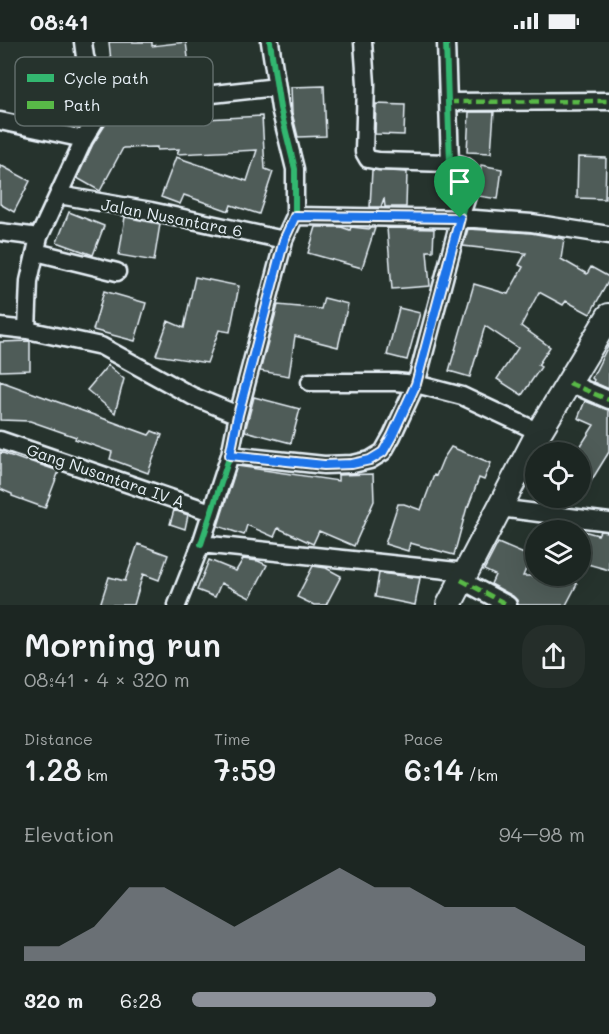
<!DOCTYPE html>
<html lang="en">
<head>
<meta charset="utf-8">
<style>
	body { margin:0; font-family:Mali,sans-serif; background:#252e2a; color:#f1f3f6; height:100vh; display:flex; flex-direction:column; font-size:22px; white-space:nowrap }
	* { box-sizing:border-box; margin:0 }
	p { font-size:20px; color:#a0a5a5 }
	.icon { flex:none; width:33px; height:33px; fill:none; stroke:currentColor; stroke-width:2; stroke-linecap:round; stroke-linejoin:round }
	.map { position:relative; height:563px; overflow:hidden }
	.panel { display:flex; flex-direction:column; background:#1c2622; flex:1 }
	.panel>* { flex:none }
	.fabs { position:absolute; left:525px; top:400px; display:grid; gap:12px }
	.fabs a { display:grid; place-items:center; width:66px; height:66px; border-radius:50%; background:#1c2622; box-shadow:0 6px 24px #0002,0 0 0 2px #3a4340; font-size:30px }
	.pin { position:absolute; display:grid; place-items:center; width:51px; height:51px; color:#fff; margin:-62px -26px; border-radius:50% 50% 50% 0; rotate:-45deg; box-shadow:0 0 6px #0007 }
	.pin .icon { rotate:45deg }
	.round { display:grid; place-items:center; flex:none; width:63px; height:63px; border-radius:24px; background:#252e2a }
	.overview { display:flex; align-items:center; justify-content:space-between; height:102px; padding:0 24px }
	h1 { font-size:33px; font-weight:600; line-height:45px }
	.figures { display:grid; grid-template-columns:repeat(3,1fr); gap:9px; height:102px; padding:6px 24px }
	.figures div { display:grid; align-content:center }
	.figures b { font-size:30px; font-weight:600 }
	.figures small { font-size:16px; font-weight:400 }
	.figures p { font-size:16px }
	.chart { height:168px; padding:12px 24px }
	.chart p { display:flex; justify-content:space-between }
	.chart svg { width:100%; height:108px; margin-top:6px; fill:#8c9099; opacity:.7 }
	ul { padding:0 24px; list-style:none; font-size:20px }
	li { display:grid; grid-template-columns:96px 72px 1fr; align-items:center; height:45px }
	li i { height:15px; border-radius:8px; background:#8c9099 }
	.status { display:flex; justify-content:space-between; align-items:center; height:42px; padding:0 30px; background:#1c2622; direction:ltr }
	.status svg { height:16px; fill:currentColor }
	.map>svg:first-child { display:block }
	.building { fill:#505c59; stroke:#e8f1f8; stroke-width:1.5 }
	.lines { fill:none; stroke-linecap:round; stroke-linejoin:round }
	.street-casing { stroke:#e8f1f8; stroke-width:21 }
	.secondary-casing { stroke:#e8f1f8; stroke-width:28 }
	.street { stroke:#26332d; stroke-width:16 }
	.secondary { stroke:#26332d; stroke-width:24 }
	.quiet { stroke:#58b947; stroke-width:4.5; stroke-dasharray:9 4.5; stroke-linecap:butt }
	.cycleway-casing { stroke:#26332d; stroke-width:10 }
	.cycleway { stroke:#33b770; stroke-width:6 }
	.route-casing { stroke:#fff; stroke-width:12 }
	.route { stroke:#1a73e8; stroke-width:8 }
	.labels { text-anchor:middle; dominant-baseline:central; stroke-width:4.5; stroke-linejoin:round; paint-order:stroke }
	.street-label { font-size:16px; fill:#e8f1f8; stroke:#26332d }
	.key { fill:#26332d; stroke:#606c6a; stroke-width:1.5 }
	.key-label { font-size:16px; fill:#e8f1f8 }
</style>
</head>
<body>
<div class="status"><b>08:41</b><svg viewBox="0 0 49 12"><path d="M0 12V9h3v3zM5 12V6h3v6zM10 12V3h3v9zM15 12V0h3v12zM26 1h20v11H26zM47 4h2v5h-2z"/></svg></div>
<div class="map">
<svg width="609" height="563" viewBox="0 0 609 563">
	<rect width="100%" height="100%" fill="#26332d"/>
	<filter id="ink" filterUnits="userSpaceOnUse"><feTurbulence type="fractalNoise" baseFrequency=".0167" numOctaves="2"/><feDisplacementMap in="SourceGraphic" scale="12" xChannelSelector="R" yChannelSelector="G"/><feConvolveMatrix kernelMatrix="1 2 1 2 8 2 1 2 1" color-interpolation-filters="sRGB"/></filter>
	<g filter="url(#ink)">
		<path class="building" d="M109 0H152V4L186 0 190 31 150 36 148 25 112 28Z
			M324 44 326 94 298 95 292 71 291 45Z
			M376 62 405 63 404 93 375 92Z
			M469 70H494L491 111 467 110Z
			M262 74 265 127 273 130 259 172 231 163 229 169 184 153 180 162 161 155 176 115 247 139 257 108 177 112 179 107 157 108V105L123 106 100 149 77 136 93 102 107 80H117V76L187 75V78Z
			M578 115 606 116 605 157 577 156Z
			M0 123 30 139 14 170 0 162Z
			M481 123 502 127 498 157 478 154 480 146Z
			M372 128 407 130 406 165H385L384 156 381 165H370Z
			M69 170 104 184 93 213 57 200Z
			M125 175 160 182 154 219 119 213Z
			M316 185H341L350 188 351 185 369 187 370 186H375L362 226 308 211Z
			M387 186 434 187 433 209H427L430 244 392 247Z
			M468 187 531 191 564 197 561 217 587 232 591 225 609 235V238L590 272 566 259 563 263 539 250 521 284 550 305 538 323 541 325 522 353 497 337 518 306 485 284 470 335 449 329 474 242 508 252 523 225 519 223 526 211 463 204Z
			M195 235 239 244 230 290 219 288 207 321 156 313 168 279 184 286Z
			M104 249 146 261 135 299 93 288Z
			M324 256 348 262 338 305 295 294 289 334 260 329 278 263 321 267Z
			M399 266 420 271 407 318 387 313Z
			M30 299V328L0 329V300Z
			M609 302V347L593 340 594 338 592 336Z
			M108 323 124 337 115 371 87 348Z
			M0 339 149 393 152 389 162 393 148 431 110 417 112 410 75 397 76 395 30 379 0 378Z
			M254 355 300 367 291 401 245 389Z
			M585 359 609 368V410L580 457V405L594 383 578 376Z
			M451 405 491 421 484 438 479 436 468 465H467L454 513 410 501 408 509 385 502 398 462H404L421 468 434 433 436 434 443 417Z
			M0 410 25 419 26 418 59 429 45 466 12 454V452L0 447Z
			M237 424 338 439V433L373 432 374 459 354 504 319 489 313 502 278 486 274 495 247 483 244 493 218 484Z
			M174 468 188 473 185 487 170 482Z
			M580 488 598 493 600 489 609 490V528L580 520Z
			M498 501 531 515 523 534H562L577 542 566 563H518L517 558 513 554 491 542 495 533 484 528Z
			M138 502 168 513 159 538 143 532 134 563H100L109 535 125 539Z
			M243 517 258 519 267 523 250 556 221 541 215 555 197 548 209 518 236 529Z
			M313 524 326 526 341 534 326 563H314L297 555Z
			M379 531 420 536 415 563 375 555Z"/>
		<g class="lines">
			<defs>
				<path id="street" d="M83 0 85 15 104 64
					M363 0 366 42 364 110 368 117 379 119 450 121
					M449 60 609 59
					M104 64 277 45
					M0 79 84 97
					M59 153 151 169 284 198
					M295 174 475 177 532 181 609 193
					M0 190 39 195
					M36 210 117 230
					M0 285 27 288 101 304 192 354 238 373
					M27 288 29 239 39 195 84 97 104 64
					M310 340H395L416 342 462 354 539 390
					M569 341 609 358
					M0 398 211 470
					M230 413 324 423 353 422 370 418 383 410 392 394 416 342 460 176 470 145 471 130C466 123 460 121 450 121L446 0
					M499 466 609 480
					M201 502 230 413 238 373 284 198 295 174V127L280 66 270 0
					M461 538 508 563
					M177 563 201 502 466 530"/>
				<path id="secondary" d="M449 563 539 390 609 274"/>
			</defs>
			<use href="#street" class="street-casing"/>
			<use href="#secondary" class="secondary-casing"/>
			<use href="#street" class="street"/>
			<use href="#secondary" class="secondary"/>
			<path class="quiet" d="M449 60 609 59
				M569 341 609 358
				M461 538 508 563"/>
			<defs>
				<path id="cycleway" d="M230 413 324 423 353 422 370 418 383 410 392 394 416 342 460 176 470 145 471 130C466 123 460 121 450 121L446 0
					M201 502 230 413 238 373 284 198 295 174V127L280 66 270 0"/>
			</defs>
			<use href="#cycleway" class="cycleway-casing"/>
			<use href="#cycleway" class="cycleway"/>
		</g>
	</g>
	<g class="lines" filter="url(#ink)">
		<defs>
			<path id="route" d="M295 174 460 176 416 342 392 394 383 410 370 418 352 422 324 423 230 413 238 373 284 198Z"/>
		</defs>
		<use href="#route" class="route-casing"/>
		<use href="#route" class="route"/>
	</g>
	<g class="labels">
		<g class="street-label">
			<text transform="translate(172 175) rotate(11)">Jalan Nusantara 6</text>
			<text transform="translate(106 433) rotate(19)">Gang Nusantara IV A</text>
		</g>
	</g>
	<rect x="15" y="15" width="198" height="69" rx="9" class="key"/>
	<rect x="27" y="32" width="27" height="8" fill="#33b770"/>
	<rect x="27" y="59" width="27" height="8" fill="#58b947"/>
	<g class="key-label">
		<text x="64" y="42">Cycle path</text>
		<text x="64" y="69">Path</text>
	</g>
</svg>
<div class="fabs">
<a><svg class="icon" aria-label="locate" viewBox="0 0 24 24"><circle cx="12" cy="12" r="6"/><path d="M12 2v4M12 18v4M2 12h4M18 12h4"/></svg></a>
<a><svg class="icon" aria-label="layers" viewBox="0 0 24 24"><path d="M12 4l9 5-9 5-9-5zM3 14l9 5 9-5"/></svg></a>
</div>
<div class="pin" style="left:460px;top:176px;background:#1e9e55"><svg class="icon" aria-label="arrive" viewBox="0 0 24 24"><path d="M6 21V4h12l-3 4 3 4H6"/></svg></div>
</div>
<section class="panel">
<div class="overview"><div><h1>Morning run</h1><p>08:41 · 4 × 320 m</p></div><a class="round"><svg class="icon" aria-label="share" viewBox="0 0 24 24"><path d="M12 15V3M7 8l5-5 5 5M5 13v7h14v-7"/></svg></a></div>
<div class="figures">
<div><p>Distance</p><b>1.28<small> km</small></b></div>
<div><p>Time</p><b>7:59</b></div>
<div><p>Pace</p><b>6:14<small> /km</small></b></div>
</div>
<div class="chart"><p><span>Elevation</span>94–98 m</p>
<svg viewBox="0 0 160 44" preserveAspectRatio="none"><path d="M0 44V38L10 38L20 30L30 14L40 14L50 22L60 30L70 22L80 14L90 6L100 14L110 14L120 22L130 22L140 22L150 30L160 38V44z"/></svg>
</div>
<ul>
<li><b>320 m</b>6:28<i style="width:62%"></i></li>
</ul>
</section>
</body>
</html>
